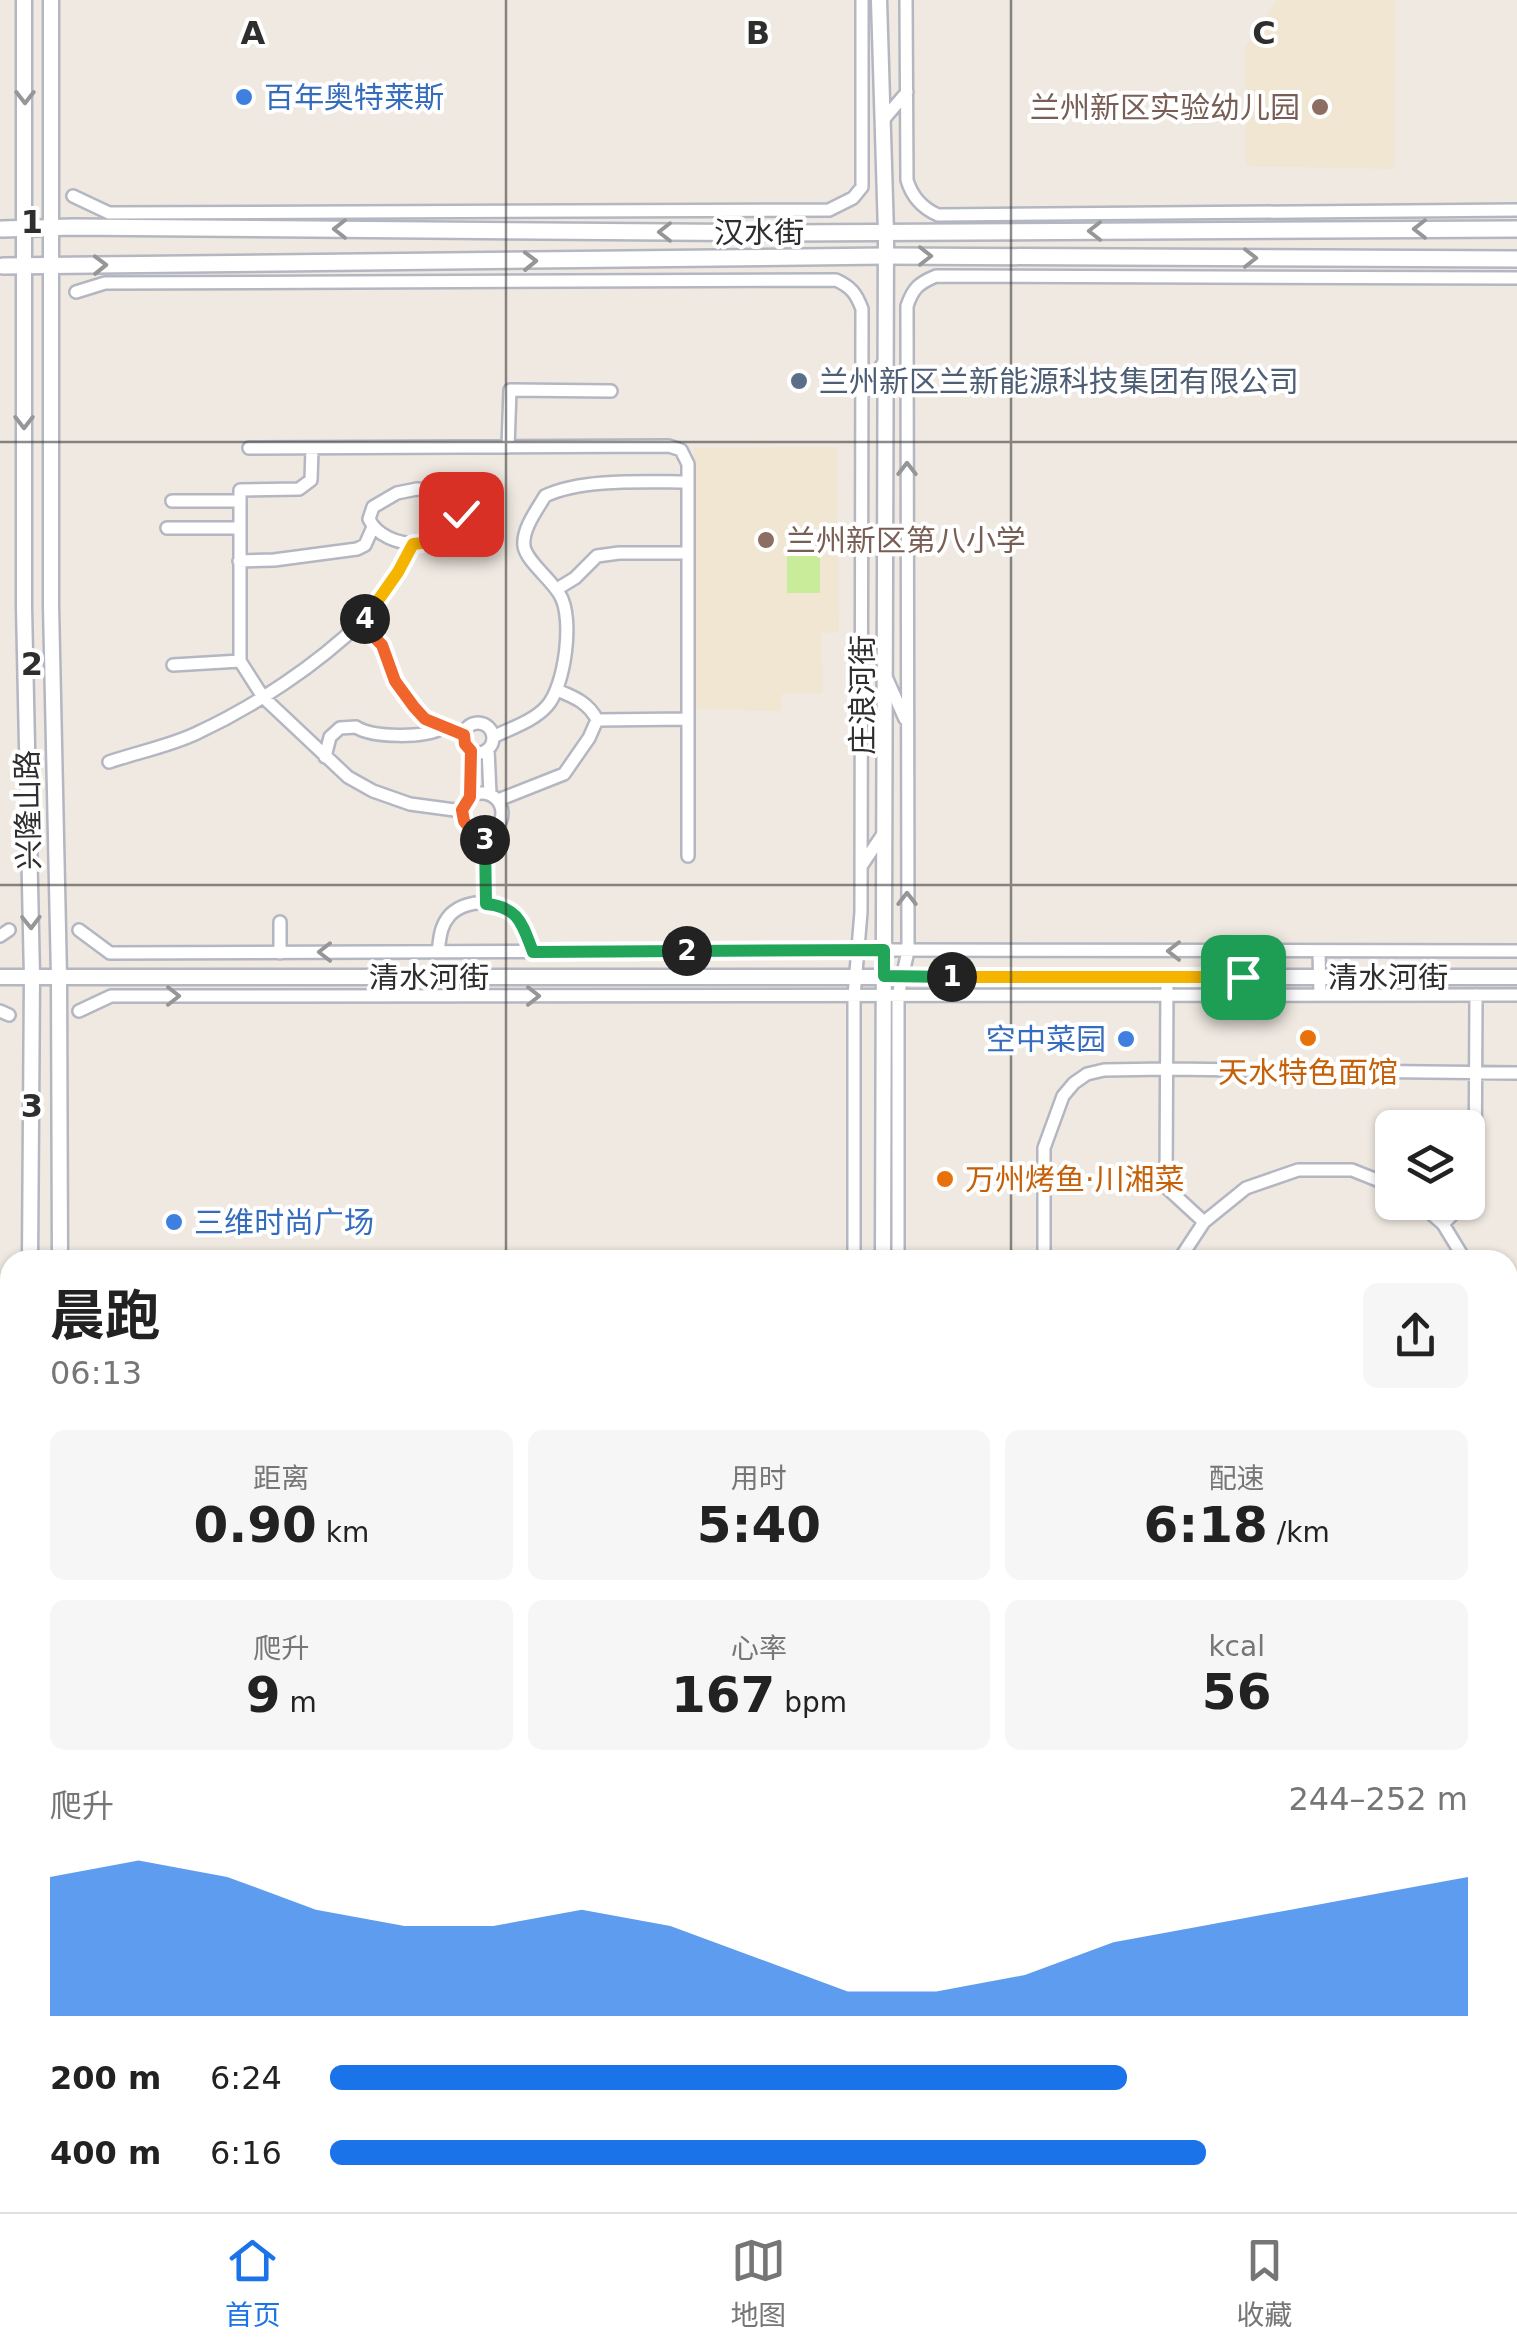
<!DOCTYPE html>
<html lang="zh">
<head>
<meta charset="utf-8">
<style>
	body { margin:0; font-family:"DejaVu Sans","Noto Sans SC",sans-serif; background:#f6f6f6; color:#222; height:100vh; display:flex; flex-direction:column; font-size:38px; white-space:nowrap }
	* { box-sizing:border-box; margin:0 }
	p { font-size:32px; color:#767676 }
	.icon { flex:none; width:55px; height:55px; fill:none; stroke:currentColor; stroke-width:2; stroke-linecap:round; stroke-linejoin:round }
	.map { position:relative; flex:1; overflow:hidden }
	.drawer { position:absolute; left:0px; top:1250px; width:1518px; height:962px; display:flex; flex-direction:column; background:#fff; border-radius:30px 30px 0 0; box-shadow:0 2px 8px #0004 }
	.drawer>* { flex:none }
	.controls { position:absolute; left:1375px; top:1110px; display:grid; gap:20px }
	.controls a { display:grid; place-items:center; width:110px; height:110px; border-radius:15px; background:#fff; box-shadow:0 2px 8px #0004; font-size:50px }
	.pin { position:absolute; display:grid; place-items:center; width:85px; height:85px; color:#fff; margin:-42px; border-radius:20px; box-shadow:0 5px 15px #0006 }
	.km { position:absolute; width:50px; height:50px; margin:-25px; border-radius:50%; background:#222; color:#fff; font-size:28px; line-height:50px; text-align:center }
	.round { display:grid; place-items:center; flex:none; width:105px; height:105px; border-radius:15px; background:#f6f6f6 }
	.overview { display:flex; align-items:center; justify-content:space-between; height:170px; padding:0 50px }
	h1 { font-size:55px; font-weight:700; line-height:75px }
	.stats { display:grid; grid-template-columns:repeat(3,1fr); gap:15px; height:170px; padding:10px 50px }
	.stats div { display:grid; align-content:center; border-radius:15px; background:#f6f6f6; text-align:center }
	.stats b { font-size:50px; font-weight:700 }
	.stats small { font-size:28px; font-weight:400 }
	.stats p { font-size:28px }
	.chart { height:280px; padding:20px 50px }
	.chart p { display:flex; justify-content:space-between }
	.chart svg { width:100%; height:180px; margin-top:10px; fill:#1a73e8; opacity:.7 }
	ul { padding:0 50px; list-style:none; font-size:32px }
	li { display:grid; grid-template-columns:160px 120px 1fr; align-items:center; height:75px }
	li i { height:25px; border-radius:12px; background:#1a73e8 }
	.menu { display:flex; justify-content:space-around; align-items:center; height:140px; border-top:2px solid #e0e0e0; background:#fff; font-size:28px; color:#767676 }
	.menu a { display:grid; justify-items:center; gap:5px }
	.menu .selected { color:#1a73e8 }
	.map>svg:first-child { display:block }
	.education { fill:#f0e6d1 }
	.pitch { fill:#c9ec9a }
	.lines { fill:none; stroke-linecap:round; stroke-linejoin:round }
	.minor-casing { stroke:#b4b7c1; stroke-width:16 }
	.tertiary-casing { stroke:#b4b7c1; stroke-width:19 }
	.secondary-casing { stroke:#b4b7c1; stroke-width:20 }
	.minor { stroke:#fff; stroke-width:11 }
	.tertiary { stroke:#fff; stroke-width:14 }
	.secondary { stroke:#fff; stroke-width:15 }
	.oneway { stroke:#969696 }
	.split-1-casing { stroke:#fff; stroke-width:20 }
	.split-2-casing { stroke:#fff; stroke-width:20 }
	.split-3-casing { stroke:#fff; stroke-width:20 }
	.split-4-casing { stroke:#fff; stroke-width:20 }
	.split-5-casing { stroke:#fff; stroke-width:20 }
	.split-1 { stroke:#f5b400; stroke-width:12 }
	.split-2 { stroke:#22a559; stroke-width:12 }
	.split-3 { stroke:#22a559; stroke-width:12 }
	.split-4 { stroke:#f0652b; stroke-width:12 }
	.split-5 { stroke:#f5b400; stroke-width:12 }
	.grid { fill:none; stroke:#2e2e2e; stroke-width:2.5; stroke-opacity:0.55 }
	.shop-dot { fill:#3f7fe0; stroke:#fff; stroke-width:4 }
	.education-dot { fill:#8d6e63; stroke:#fff; stroke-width:4 }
	.service-dot { fill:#5c6f8a; stroke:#fff; stroke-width:4 }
	.food-dot { fill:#e8710a; stroke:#fff; stroke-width:4 }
	.labels { text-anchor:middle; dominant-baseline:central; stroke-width:8; stroke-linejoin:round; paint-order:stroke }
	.shop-label { font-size:30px; fill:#366cbe; stroke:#fff; text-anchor:start }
	.education-label { font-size:30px; fill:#785e54; stroke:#fff; text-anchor:end }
	.street-label { font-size:30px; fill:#2e2e2e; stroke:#fff }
	.service-label { font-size:30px; fill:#4e5e75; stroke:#fff; text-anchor:start }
	.food-label { font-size:30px; fill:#c56008; stroke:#fff }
	.grid-label { font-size:32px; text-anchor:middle; font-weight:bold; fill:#2e2e2e; stroke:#fff; stroke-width:8; stroke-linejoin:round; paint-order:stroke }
</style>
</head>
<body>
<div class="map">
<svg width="1517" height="2212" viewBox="0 0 1517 2212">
	<rect width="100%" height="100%" fill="#efe9e1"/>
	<path class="education" d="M1277 0H1395L1394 169 1246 166 1245 48Z
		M837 447 839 632 821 633 823 693 782 694 781 711 693 709 695 633 694 448Z
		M1508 2038H1517V2212H1449V2203L1508 2202Z
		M470 2203 686 2202V2212H470Z
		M1326 2203H1435V2212H1326Z"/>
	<path class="pitch" d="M787 530H820V593H787Z"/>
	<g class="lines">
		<defs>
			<path id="minor" d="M906 0 907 180C912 197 922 208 938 215L1517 210
				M884 119 907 92
				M73 196 109 213 829 210 853 198 862 187V0
				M76 292 105 283 836 280C851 287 856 293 862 309L861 912 854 996V1260
				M863 393 886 359
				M508 447 510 390 611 391
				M249 448 669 446 681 450 688 464V856
				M312 448 311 480 299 489 240 490V661L263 697 348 777 373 791 410 804 462 811
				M417 489C434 489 455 497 461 515 453 553 384 552 369 519L373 507 397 493Z
				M172 501H240
				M167 528H239
				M239 561 274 560 357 549 365 545 373 527
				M557 589 575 578 597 556 619 553H688
				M360 623 382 645 395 681 414 707 425 719 464 735
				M173 665 240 661
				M887 679 905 719
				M557 690C574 697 589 703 597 720
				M597 720 688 719
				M463 738a15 15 0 1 1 30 0a15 15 0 1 1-30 0Z
				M493 737C511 728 534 721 547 706 565 686 574 618 560 595 552 580 526 561 524 546 522 529 537 510 545 496 582 478 647 482 688 482
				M488 749 490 794
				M325 757 330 737 340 728 356 727C373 738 425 738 442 728
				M109 762C138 752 170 746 197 733 255 706 317 665 362 621 384 600 400 570 413 544
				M462 813a20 20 0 1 1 40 0a20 20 0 1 1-40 0Z
				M470 797 471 751
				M498 800 564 774 589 738 597 720
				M485 833 486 904
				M862 865 885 831
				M280 922V953
				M79 930 110 953 885 950 1517 951
				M0 936 9 930
				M1319 951 1320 995
				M438 952C440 938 440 926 450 915 468 896 508 900 521 922 527 930 529 942 533 952
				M1167 977 1166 1187 1204 1222
				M0 1011 9 1015
				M79 1011 111 996 1517 995
				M1468 1200 1475 1193 1476 995
				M1418 1202 1443 1224 1465 1260
				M1443 1224 1465 1202
				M898 1260V996L908 951 907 306C913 288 919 283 936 276L1517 278
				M1044 1260V1148L1063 1096 1074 1083 1087 1074 1104 1070 1166 1069 1517 1073
				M1179 1260 1204 1222 1246 1188 1298 1170H1352L1392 1186
				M1508 1396H1517
				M1508 1544 1517 1534
				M1508 1735H1517
				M1052 2202V2212
				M1321 2202V2212"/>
			<path id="tertiary" d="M24 0V607L32 977 30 1260
				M51 0V606L59 977 60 1260
				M879 0 886 233 883 1260
				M0 977H1517
				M29 2202V2212
				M56 2202V2212
				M882 2202V2212"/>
			<path id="secondary" d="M2 229 73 227 781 233 1517 229
				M3 266 886 256 1517 259
				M1508 1690H1517
				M0 1693H10
				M0 1707 10 1706
				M1508 1718H1517"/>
		</defs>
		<use href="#minor" class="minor-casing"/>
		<use href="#tertiary" class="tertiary-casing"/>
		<use href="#secondary" class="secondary-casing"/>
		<use href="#minor" class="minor"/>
		<use href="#tertiary" class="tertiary"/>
		<use href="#secondary" class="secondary"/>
	</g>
	<defs><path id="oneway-chevron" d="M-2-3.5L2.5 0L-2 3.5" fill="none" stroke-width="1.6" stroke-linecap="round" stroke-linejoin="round" transform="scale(2.5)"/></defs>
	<g class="oneway">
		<use href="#oneway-chevron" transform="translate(25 97) rotate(90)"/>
		<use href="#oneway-chevron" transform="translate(340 229) rotate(-180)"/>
		<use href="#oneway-chevron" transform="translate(1420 229) rotate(180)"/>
		<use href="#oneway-chevron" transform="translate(1095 231) rotate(180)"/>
		<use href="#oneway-chevron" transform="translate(665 232) rotate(-180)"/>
		<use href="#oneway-chevron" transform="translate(925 256)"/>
		<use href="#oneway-chevron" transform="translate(1250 258)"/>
		<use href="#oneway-chevron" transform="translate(530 261) rotate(-1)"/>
		<use href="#oneway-chevron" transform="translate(100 265) rotate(-1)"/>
		<use href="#oneway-chevron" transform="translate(24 422) rotate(90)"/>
		<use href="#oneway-chevron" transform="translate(907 469) rotate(-90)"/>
		<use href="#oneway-chevron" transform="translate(907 899) rotate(-90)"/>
		<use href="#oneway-chevron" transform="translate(31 922) rotate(89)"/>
		<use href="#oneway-chevron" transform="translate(1174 951) rotate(180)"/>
		<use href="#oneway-chevron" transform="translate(325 952) rotate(180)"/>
		<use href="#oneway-chevron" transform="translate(173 996)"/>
		<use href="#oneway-chevron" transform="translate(533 996)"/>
	</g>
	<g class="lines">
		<defs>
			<path id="split-1" d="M952 977H1243"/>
			<path id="split-2" d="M687 951 884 950V976L952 977"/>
			<path id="split-3" d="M485 840 486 904C519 907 522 924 533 952L687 951"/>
			<path id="split-4" d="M365 619 360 623 382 645 395 681 414 707 425 719 464 735 465 744 471 751 470 797 462 810 464 821 470 829 485 833V840"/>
			<path id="split-5" d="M365 619 398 572 413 544C433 543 456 535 461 514"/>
		</defs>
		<use href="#split-1" class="split-1-casing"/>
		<use href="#split-2" class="split-2-casing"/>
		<use href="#split-3" class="split-3-casing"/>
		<use href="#split-4" class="split-4-casing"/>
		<use href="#split-5" class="split-5-casing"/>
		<use href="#split-1" class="split-1"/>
		<use href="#split-2" class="split-2"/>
		<use href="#split-3" class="split-3"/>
		<use href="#split-4" class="split-4"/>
		<use href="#split-5" class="split-5"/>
	</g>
	<path class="grid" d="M506 0V1260M1011 0V1260M0 442H1517M0 885H1517M0 1327H10M1508 1327H1517M0 1770H10M1508 1770H1517M506 2202V2212M1011 2202V2212"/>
	<g class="shop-dot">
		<circle cx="244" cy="97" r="10"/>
		<circle cx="1126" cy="1039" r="10"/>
		<circle cx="174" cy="1222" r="10"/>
	</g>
	<g class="education-dot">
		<circle cx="1320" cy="107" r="10"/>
		<circle cx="766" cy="540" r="10"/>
	</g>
	<circle class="service-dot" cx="799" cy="381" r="10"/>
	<g class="food-dot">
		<circle cx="1308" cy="1038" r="10"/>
		<circle cx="945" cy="1179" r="10"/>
	</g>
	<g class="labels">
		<g class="shop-label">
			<text x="264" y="97">百年奥特莱斯</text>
			<text x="1106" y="1039" text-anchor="end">空中菜园</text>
			<text x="194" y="1222">三维时尚广场</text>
		</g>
		<g class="education-label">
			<text x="1300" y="107">兰州新区实验幼儿园</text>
			<text x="786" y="540" text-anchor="start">兰州新区第八小学</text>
		</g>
		<g class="street-label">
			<text x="759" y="232">汉水街</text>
			<text transform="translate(862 695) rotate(-90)">庄浪河街</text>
			<text transform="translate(28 810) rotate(-91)">兴隆山路</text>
			<text x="429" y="977">清水河街</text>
			<text x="1388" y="977">清水河街</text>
		</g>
		<g class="service-label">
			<text x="819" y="381">兰州新区兰新能源科技集团有限公司</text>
		</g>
		<g class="food-label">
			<text x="1308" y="1072">天水特色面馆</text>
			<text x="965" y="1179" text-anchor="start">万州烤鱼·川湘菜</text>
		</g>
	</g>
	<g class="grid-label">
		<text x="253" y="44">A</text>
		<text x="758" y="44">B</text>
		<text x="1264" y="44">C</text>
		<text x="32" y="233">1</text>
		<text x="32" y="675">2</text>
		<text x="32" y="1117">3</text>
	</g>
</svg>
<div class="controls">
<a><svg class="icon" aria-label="layers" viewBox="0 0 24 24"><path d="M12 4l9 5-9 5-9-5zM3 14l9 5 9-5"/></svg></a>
</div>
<div class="pin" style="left:1243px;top:977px;background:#1e9e55"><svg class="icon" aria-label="arrive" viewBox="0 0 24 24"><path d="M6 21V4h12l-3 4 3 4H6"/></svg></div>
<div class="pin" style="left:461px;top:514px;background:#d93025"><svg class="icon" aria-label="check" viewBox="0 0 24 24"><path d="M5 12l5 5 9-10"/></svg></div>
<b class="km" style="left:952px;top:977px">1</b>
<b class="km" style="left:687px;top:951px">2</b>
<b class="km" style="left:485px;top:840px">3</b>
<b class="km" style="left:365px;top:619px">4</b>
<section class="drawer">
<div class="overview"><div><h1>晨跑</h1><p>06:13</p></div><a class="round"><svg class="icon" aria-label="share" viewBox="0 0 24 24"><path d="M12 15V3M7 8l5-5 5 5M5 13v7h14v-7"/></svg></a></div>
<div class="stats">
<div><p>距离</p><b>0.90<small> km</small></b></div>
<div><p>用时</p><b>5:40</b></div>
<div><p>配速</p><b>6:18<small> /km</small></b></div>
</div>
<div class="stats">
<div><p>爬升</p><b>9<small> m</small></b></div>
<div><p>心率</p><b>167<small> bpm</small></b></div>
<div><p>kcal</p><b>56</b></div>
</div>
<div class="chart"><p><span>爬升</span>244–252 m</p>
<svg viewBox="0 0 160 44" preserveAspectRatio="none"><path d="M0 44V10L10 6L20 10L30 18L40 22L50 22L60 18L70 22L80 30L90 38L100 38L110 34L120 26L130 22L140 18L150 14L160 10V44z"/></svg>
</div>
<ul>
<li><b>200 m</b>6:24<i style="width:70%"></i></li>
<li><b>400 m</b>6:16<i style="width:77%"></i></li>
</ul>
</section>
</div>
<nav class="menu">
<a class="selected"><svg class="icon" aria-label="home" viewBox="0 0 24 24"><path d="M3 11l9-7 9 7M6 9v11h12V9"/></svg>首页</a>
<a><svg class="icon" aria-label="map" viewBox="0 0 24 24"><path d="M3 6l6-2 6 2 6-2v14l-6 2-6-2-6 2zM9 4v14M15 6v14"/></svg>地图</a>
<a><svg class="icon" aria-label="saved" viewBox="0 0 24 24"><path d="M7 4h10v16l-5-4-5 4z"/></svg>收藏</a>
</nav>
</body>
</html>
